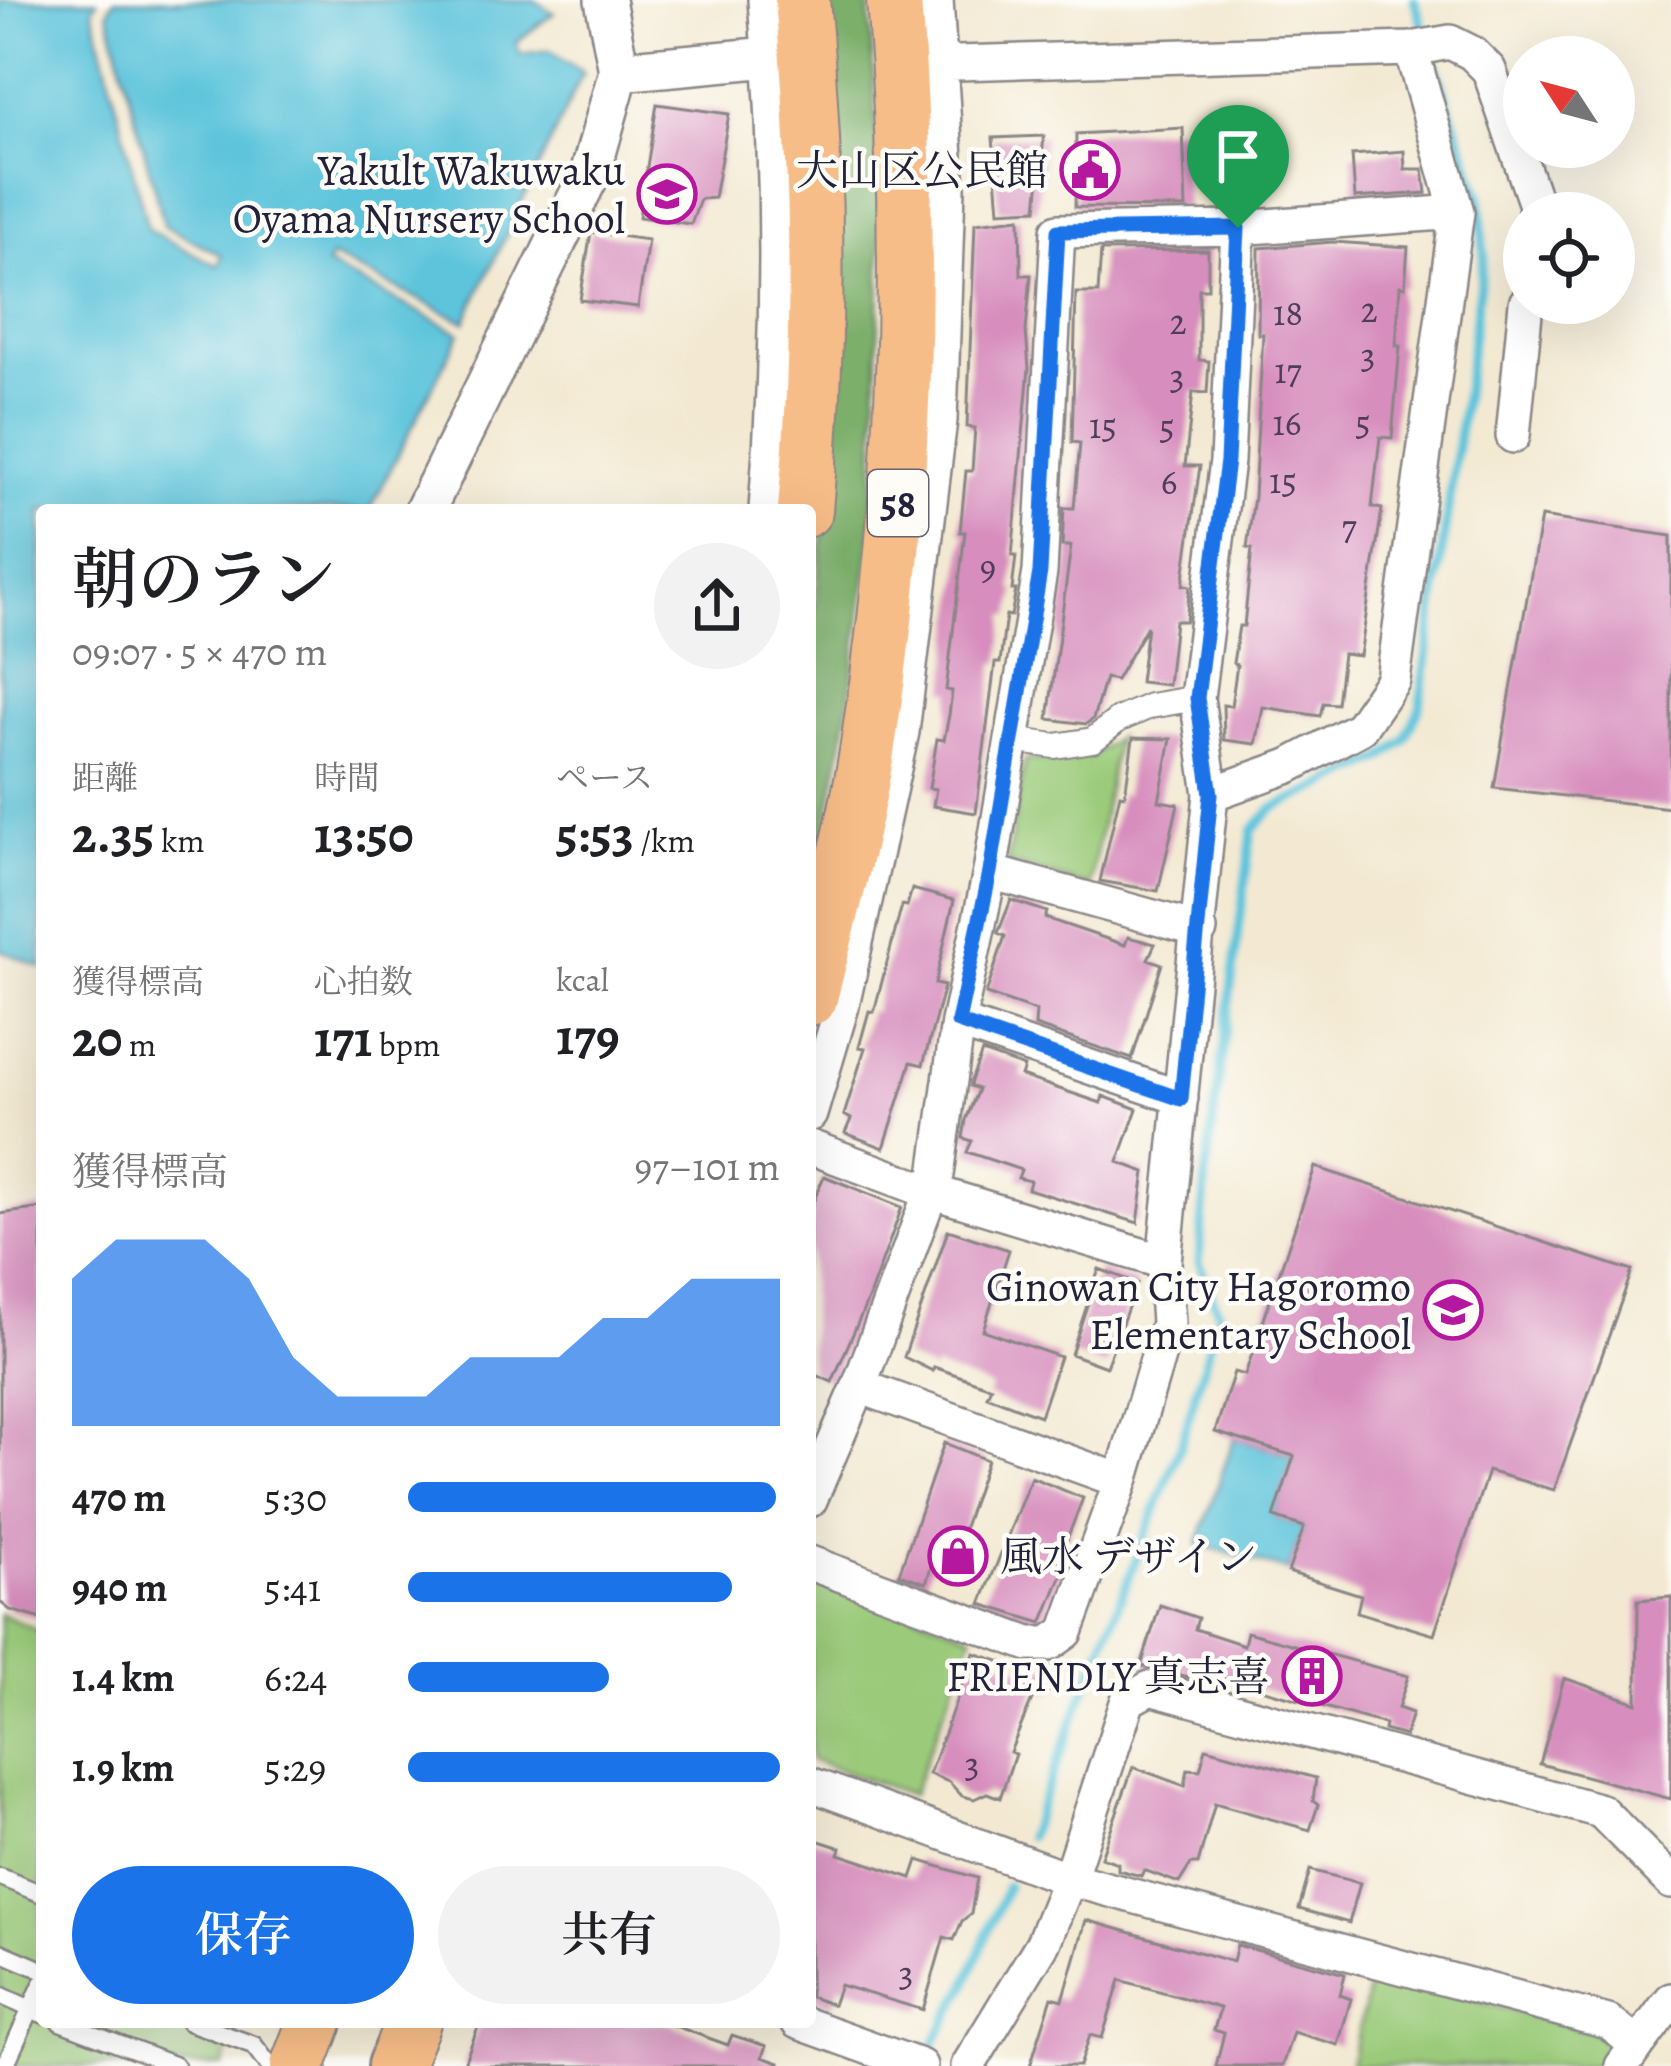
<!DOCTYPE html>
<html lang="ja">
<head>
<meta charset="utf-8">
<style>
	body { margin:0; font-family:Alegreya,"Noto Serif JP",serif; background:#f2f2f2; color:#202124; height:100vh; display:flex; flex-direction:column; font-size:45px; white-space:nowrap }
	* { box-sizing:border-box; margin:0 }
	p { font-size:39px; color:#757577 }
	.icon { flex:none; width:66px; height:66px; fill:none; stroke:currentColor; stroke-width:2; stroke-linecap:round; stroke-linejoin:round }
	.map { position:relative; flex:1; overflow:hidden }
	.details { position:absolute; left:36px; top:504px; width:780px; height:1524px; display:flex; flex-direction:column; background:#fff; border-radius:12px; box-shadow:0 12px 48px #0002 }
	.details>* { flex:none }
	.needle { width:78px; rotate:306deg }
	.fabs { position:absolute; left:1503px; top:36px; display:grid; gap:24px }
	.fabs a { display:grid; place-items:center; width:132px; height:132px; border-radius:50%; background:#fff; box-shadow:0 12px 48px #0002; font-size:60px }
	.pin { position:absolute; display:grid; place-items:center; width:102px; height:102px; color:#fff; margin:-123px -51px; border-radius:50% 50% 50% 0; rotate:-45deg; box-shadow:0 0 12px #0007 }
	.pin .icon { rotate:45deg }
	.round { display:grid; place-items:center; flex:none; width:126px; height:126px; border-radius:63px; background:#f2f2f2 }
	.headline { display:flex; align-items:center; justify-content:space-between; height:204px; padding:0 36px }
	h1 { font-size:66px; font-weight:600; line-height:90px }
	.stats { display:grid; grid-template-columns:repeat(3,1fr); gap:18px; height:204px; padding:12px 36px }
	.stats div { display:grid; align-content:center }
	.stats b { font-size:51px; font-weight:600 }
	.stats small { font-size:33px; font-weight:400 }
	.stats p { font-size:33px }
	.chart { height:336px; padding:24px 36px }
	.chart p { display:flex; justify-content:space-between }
	.chart svg { width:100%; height:216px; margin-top:12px; fill:#1a73e8; opacity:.7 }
	.primary-button { display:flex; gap:24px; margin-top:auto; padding:24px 36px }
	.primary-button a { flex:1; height:138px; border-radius:72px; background:#1a73e8; color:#fff; font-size:48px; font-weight:600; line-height:138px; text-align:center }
	.primary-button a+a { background:#f2f2f2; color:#202124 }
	ul { padding:0 36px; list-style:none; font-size:39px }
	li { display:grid; grid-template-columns:192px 144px 1fr; align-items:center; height:90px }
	li i { height:30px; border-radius:15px; background:#1a73e8 }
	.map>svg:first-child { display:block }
	.green { fill:#9bcb7a; stroke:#5e765a; stroke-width:3 }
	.forest { fill:#7caf6a; stroke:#4f6852; stroke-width:3 }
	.water { fill:#5dc4db; stroke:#40738b; stroke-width:3 }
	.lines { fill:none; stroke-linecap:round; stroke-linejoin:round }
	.stream { stroke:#5dc4db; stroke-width:9 }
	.building { fill:#d78dbd }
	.service-casing { stroke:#8a8686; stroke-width:21 }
	.pedestrian-casing { stroke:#8a8686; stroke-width:28 }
	.minor-casing { stroke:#8a8686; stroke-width:38 }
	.tertiary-casing { stroke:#8a8686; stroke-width:44 }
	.trunk-casing { stroke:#8a8686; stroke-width:58 }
	.service { stroke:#fff; stroke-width:16 }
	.pedestrian { stroke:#fff; stroke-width:24 }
	.minor { stroke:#fff; stroke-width:33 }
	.tertiary { stroke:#fff; stroke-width:39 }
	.trunk { stroke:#f7bd88; stroke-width:54 }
	.route-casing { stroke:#fff; stroke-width:24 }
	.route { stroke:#1a73e8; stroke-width:15 }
	.labels { text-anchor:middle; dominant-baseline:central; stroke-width:9; stroke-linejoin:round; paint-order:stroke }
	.number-label { font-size:36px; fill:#4f3d5c }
	.shield { fill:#fdfcf7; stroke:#646373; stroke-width:3 }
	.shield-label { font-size:39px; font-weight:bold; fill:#22223b }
	.poi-label { font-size:42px; fill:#22223b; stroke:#fdfcf7; text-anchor:end }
</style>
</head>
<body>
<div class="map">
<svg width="1671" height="2066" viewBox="0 0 1671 2066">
	<rect width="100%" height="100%" fill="#fdfcf7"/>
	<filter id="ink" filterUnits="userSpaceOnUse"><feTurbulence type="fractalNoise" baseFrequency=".00833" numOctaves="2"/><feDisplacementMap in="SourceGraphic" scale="24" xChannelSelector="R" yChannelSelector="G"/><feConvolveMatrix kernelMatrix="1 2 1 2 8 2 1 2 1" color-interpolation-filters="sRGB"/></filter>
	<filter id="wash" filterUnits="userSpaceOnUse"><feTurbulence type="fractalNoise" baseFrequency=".004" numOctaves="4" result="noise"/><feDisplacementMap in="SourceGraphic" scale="48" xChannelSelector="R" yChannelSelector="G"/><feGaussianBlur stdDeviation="2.7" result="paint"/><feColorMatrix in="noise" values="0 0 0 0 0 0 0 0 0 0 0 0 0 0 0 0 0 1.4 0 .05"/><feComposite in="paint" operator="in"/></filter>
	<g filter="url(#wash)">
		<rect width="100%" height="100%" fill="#f3e9d2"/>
		<path class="green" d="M1117 737 1090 887 1007 863 1025 760C1060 760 1090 762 1117 737Z
			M821 1580 973 1635 912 1795 810 1760V1587Z
			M0 1614 42 1632V2022H240L223 2066H0Z
			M1372 1973 1612 2037 1619 2061 1616 2066H1350Z"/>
		<path class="forest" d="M824 0H869L882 215 873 527 845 730 810 909V650L833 440Z"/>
		<path class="water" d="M0 0H97L93 10 148 230 218 266 222 255 164 226 108 12 114 0H534L554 13 516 42 520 54 550 50 583 73 465 322 332 257 327 265 460 333 370 510H42V968L0 950Z
			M1234 1438 1294 1456 1274 1517 1304 1527 1288 1571 1198 1544Z"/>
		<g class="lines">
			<path class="stream" d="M1028 1837 1180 1447 1219 1313 1199 1262 1206 1175 1252 831 1272 809 1382 759 1405 740 1420 707 1484 256 1480 197 1414 0
				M934 2043 966 1986 1007 1886"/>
		</g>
		<g id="blocks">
			<path class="building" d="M657 104 729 114 714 198 700 199 691 224 639 217Z
				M1183 128 1186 208 1075 207 1076 134Z
				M1044 136 1037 209 999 211 993 138Z
				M1404 151 1405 169H1423L1426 193 1355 198 1352 155Z
				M1020 218 1021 275H1031L1026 331 1029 368 1012 556H1016L1012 590H1016L1011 616 1006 615 1000 663H995L976 813 933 806 936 789 929 788 937 739 944 740 949 715 952 691 946 690 965 532H960L966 471H972L975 428 967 427 975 223Z
				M591 232 648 240 638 307 580 300Z
				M1333 242 1408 247 1405 287 1400 286 1396 346H1400L1392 438 1380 437 1372 507 1382 509 1360 656 1343 654 1337 704 1323 703 1320 716 1263 707 1256 744 1224 740 1223 705 1231 706 1237 665 1233 663 1239 626H1244L1252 549 1247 548 1254 497 1263 334H1258L1259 248Z
				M1208 250V289H1199V360L1209 361 1207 393 1193 392 1185 466H1200L1183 585 1190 586 1186 621H1175L1168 685 1140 682 1147 626 1116 680 1105 678 1093 719 1086 724 1048 719 1071 546H1062L1064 508H1074L1080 443 1072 442 1076 293H1098L1101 251Z
				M1541 517 1671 536V808L1494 788Z
				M1133 738 1171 739 1159 801 1178 804 1158 891 1100 881 1120 794 1125 795Z
				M912 889 954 900 935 984 944 986 923 1065 911 1062 884 1148 845 1133 851 1119 844 1115 865 1048 859 1047 869 1011 874 1012 902 905 907 906Z
				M1011 900 1047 912 1045 918 1125 945 1128 937 1155 944 1148 959 1162 964 1132 1059 1035 1026 1036 1011 986 994 1005 936 998 933Z
				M982 1052 1024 1067 1021 1076 1101 1103 1103 1096 1137 1109 1118 1162 1145 1172 1138 1223 1028 1189 1030 1181 1018 1178 1021 1170 967 1152 972 1141 963 1138 966 1120 978 1089 970 1086 971 1081Z
				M1315 1167 1632 1271 1554 1490 1488 1471 1434 1635 1357 1612 1361 1595 1288 1572 1304 1527 1274 1517 1294 1456 1215 1432 1234 1372 1245 1375Z
				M824 1176 902 1207 869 1297 832 1382 810 1372V1210Z
				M42 1208V1619L10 1610 0 1602V1214Z
				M948 1230 1009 1250 983 1330 1060 1357 1040 1416 987 1396 991 1387 934 1367 933 1371 904 1357Z
				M1099 1269 1137 1283 1106 1367 1071 1354Z
				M944 1443 987 1460 952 1562 945 1571 931 1567 926 1583 899 1574Z
				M1031 1477 1083 1498 1062 1552 1070 1555 1042 1623 981 1604Z
				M1671 1597V1799L1540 1764 1564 1678 1637 1703 1638 1600Z
				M1160 1605 1198 1618 1195 1629 1244 1645 1247 1632 1408 1676 1398 1708 1412 1713 1405 1736 1384 1730 1385 1724 1215 1676 1213 1683 1141 1666Z
				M974 1653 1031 1671 1033 1665 1060 1669 1052 1692 1037 1688 1010 1752 1015 1754 1000 1798 987 1793 974 1799 962 1796 949 1782 929 1774Z
				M1206 1748 1316 1778 1313 1801 1318 1805 1310 1830 1215 1803 1198 1864H1191L1179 1883 1144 1870 1141 1876 1118 1870V1863L1101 1857 1133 1767 1185 1786 1188 1769 1200 1770Z
				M810 1838 841 1848 839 1854 912 1878 918 1860 977 1878 971 1914 962 1921 954 1940 944 1937 923 2010 840 1985 833 2005 810 1997Z
				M1310 1870 1360 1883 1349 1923 1299 1909Z
				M1086 1920 1233 1962 1237 1945 1345 1974 1340 1995 1351 1999 1338 2045 1293 2032 1282 2066H1216L1224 2033 1214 2030 1220 2008 1120 1980 1102 2038 1090 2035 1080 2066H1030L1052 1997 1063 2000Z
				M480 2022H664L728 2045 732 2035 766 2046 762 2057 779 2063 778 2066H463Z"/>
		</g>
	</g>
	<g filter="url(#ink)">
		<use href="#blocks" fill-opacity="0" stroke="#8a8686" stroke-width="3"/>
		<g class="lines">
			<defs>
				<path id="service" d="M0 1877 42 1894
					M0 1952 42 1970
					M0 1995 42 2014
					M60 2022 176 2066
					M189 2022 254 2045 270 2066
					M5 2066 42 1984"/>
				<path id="pedestrian" d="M1012 740 1055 746 1093 740 1118 720 1150 706 1197 698"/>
				<path id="minor" d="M765 0C780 170 779 340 766 510
					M1411 49 1457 212
					M925 64 1411 49 1450 42 1472 53 1489 70 1536 205 1535 213
					M1513 436 1526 303
					M990 872 1200 930
					M958 1022 1181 1098
					M810 1114 842 1006 902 732 940 420 948 189 936 0
					M810 1147 920 1188 1164 1262
					M859 1386 1121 1481
					M810 1500 859 1386 937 1175 958 1022 990 872 1040 572 1058 231 1238 228 1457 212 1393 680 1360 728 1289 766 1211 794
					M810 1563 1029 1644H1049L1066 1632 1121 1481 1168 1323 1164 1262 1211 794 1197 698 1227 461 1238 228
					M810 1784 1069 1879 1608 2022 1636 2044
					M798 2022 920 2066
					M968 2066 1043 1943 1069 1879 1128 1700 1150 1688 1601 1811 1671 1882
					M1622 2066 1671 2000"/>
				<path id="tertiary" d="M605 0 619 71
					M425 510 591 171 619 71 770 57"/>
				<path id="trunk" d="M802 0C818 170 821 340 805 510
					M810 998C831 913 856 826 869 739 907 494 914 247 894 0
					M298 2066 315 2022
					M395 2066 413 2022"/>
			</defs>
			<use href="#service" class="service-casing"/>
			<use href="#pedestrian" class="pedestrian-casing"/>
			<use href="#minor" class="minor-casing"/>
			<use href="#tertiary" class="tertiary-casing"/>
			<use href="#trunk" class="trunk-casing"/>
			<use href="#service" class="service"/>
			<use href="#pedestrian" class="pedestrian"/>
			<use href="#minor" class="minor"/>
			<use href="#tertiary" class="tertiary"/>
			<use href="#trunk" class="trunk"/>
		</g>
	</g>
	<g class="lines" filter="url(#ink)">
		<defs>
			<path id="route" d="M1238 228 1227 461 1197 698 1211 794 1181 1099 958 1022 990 872 1040 572 1058 231Z"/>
		</defs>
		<use href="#route" class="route-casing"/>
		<use href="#route" class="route"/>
	</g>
	<defs>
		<symbol id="civic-ring" viewBox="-11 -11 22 22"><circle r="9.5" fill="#fdfcf7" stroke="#b5179e" stroke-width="1.5"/><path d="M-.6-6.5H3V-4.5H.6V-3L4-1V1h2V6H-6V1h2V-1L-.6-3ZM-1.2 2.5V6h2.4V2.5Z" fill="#b5179e"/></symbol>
		<symbol id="school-ring" viewBox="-11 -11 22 22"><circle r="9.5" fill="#fdfcf7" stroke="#b5179e" stroke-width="1.5"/><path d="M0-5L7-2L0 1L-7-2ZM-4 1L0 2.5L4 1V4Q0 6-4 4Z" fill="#b5179e"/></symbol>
		<symbol id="shop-ring" viewBox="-11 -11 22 22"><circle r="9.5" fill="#fdfcf7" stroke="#b5179e" stroke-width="1.5"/><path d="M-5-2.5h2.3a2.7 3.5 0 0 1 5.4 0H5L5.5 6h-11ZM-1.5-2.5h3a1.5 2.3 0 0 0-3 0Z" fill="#b5179e"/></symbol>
		<symbol id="building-ring" viewBox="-11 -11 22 22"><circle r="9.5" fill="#fdfcf7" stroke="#b5179e" stroke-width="1.5"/><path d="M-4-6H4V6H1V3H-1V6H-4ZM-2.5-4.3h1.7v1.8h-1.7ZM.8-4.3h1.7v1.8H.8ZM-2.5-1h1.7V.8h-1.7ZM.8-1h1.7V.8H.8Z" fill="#b5179e"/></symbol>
	</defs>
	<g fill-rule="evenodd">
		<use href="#civic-ring" x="1057" y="137" width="66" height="66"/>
		<use href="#school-ring" x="634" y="161" width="66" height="66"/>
		<use href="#school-ring" x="1420" y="1277" width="66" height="66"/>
		<use href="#shop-ring" x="925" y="1523" width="66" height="66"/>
		<use href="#building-ring" x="1279" y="1643" width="66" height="66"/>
	</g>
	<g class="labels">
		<g class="number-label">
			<text x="1369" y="309">2</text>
			<text x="1288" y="312">18</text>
			<text x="1178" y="321">2</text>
			<text x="1368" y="355">3</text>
			<text x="1288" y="370">17</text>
			<text x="1177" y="376">3</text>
			<text x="1287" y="422">16</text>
			<text x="1363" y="422">5</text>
			<text x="1103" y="425">15</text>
			<text x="1167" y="426">5</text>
			<text x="1283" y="480">15</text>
			<text x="1169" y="481">6</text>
			<text x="1349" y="526">7</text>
			<text x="988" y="566">9</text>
			<text x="972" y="1764">3</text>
			<text x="906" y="1973">3</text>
		</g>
		<rect class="shield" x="868" y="470" width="60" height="66" rx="9"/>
		<g class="shield-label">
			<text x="898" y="503">58</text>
		</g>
		<g class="poi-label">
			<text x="625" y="170">Yakult Wakuwaku<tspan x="625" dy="48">Oyama Nursery School</tspan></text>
			<text x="1048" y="170">大山区公民館</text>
			<text x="1411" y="1286">Ginowan City Hagoromo<tspan x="1411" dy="48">Elementary School</tspan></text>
			<text x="1000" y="1556" text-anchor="start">風水 デザイン</text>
			<text x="1270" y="1676">FRIENDLY 真志喜</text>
		</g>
	</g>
</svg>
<div class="fabs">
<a><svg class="needle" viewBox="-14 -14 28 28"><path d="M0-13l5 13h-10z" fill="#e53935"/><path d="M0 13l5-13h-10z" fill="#757577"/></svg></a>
<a><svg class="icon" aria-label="locate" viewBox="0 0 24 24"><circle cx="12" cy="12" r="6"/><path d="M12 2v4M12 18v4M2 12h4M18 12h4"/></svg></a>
</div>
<div class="pin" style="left:1238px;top:228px;background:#1e9e55"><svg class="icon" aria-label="arrive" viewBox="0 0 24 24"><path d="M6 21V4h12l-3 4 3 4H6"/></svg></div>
<section class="details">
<div class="headline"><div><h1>朝のラン</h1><p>09:07 · 5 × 470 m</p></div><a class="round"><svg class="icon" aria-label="share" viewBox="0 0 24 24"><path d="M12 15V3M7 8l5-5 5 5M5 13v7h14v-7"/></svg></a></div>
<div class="stats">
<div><p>距離</p><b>2.35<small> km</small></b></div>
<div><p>時間</p><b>13:50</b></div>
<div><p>ペース</p><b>5:53<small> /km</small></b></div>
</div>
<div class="stats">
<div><p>獲得標高</p><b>20<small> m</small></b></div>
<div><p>心拍数</p><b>171<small> bpm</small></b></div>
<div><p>kcal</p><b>179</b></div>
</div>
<div class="chart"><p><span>獲得標高</span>97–101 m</p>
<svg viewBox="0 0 160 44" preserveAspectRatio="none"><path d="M0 44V14L10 6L20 6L30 6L40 14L50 30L60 38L70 38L80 38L90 30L100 30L110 30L120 22L130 22L140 14L150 14L160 14V44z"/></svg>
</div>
<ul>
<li><b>470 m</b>5:30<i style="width:99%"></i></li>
<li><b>940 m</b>5:41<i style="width:87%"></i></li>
<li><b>1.4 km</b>6:24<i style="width:54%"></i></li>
<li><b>1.9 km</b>5:29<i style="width:100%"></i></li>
</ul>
<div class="primary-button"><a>保存</a><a>共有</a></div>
</section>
</div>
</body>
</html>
